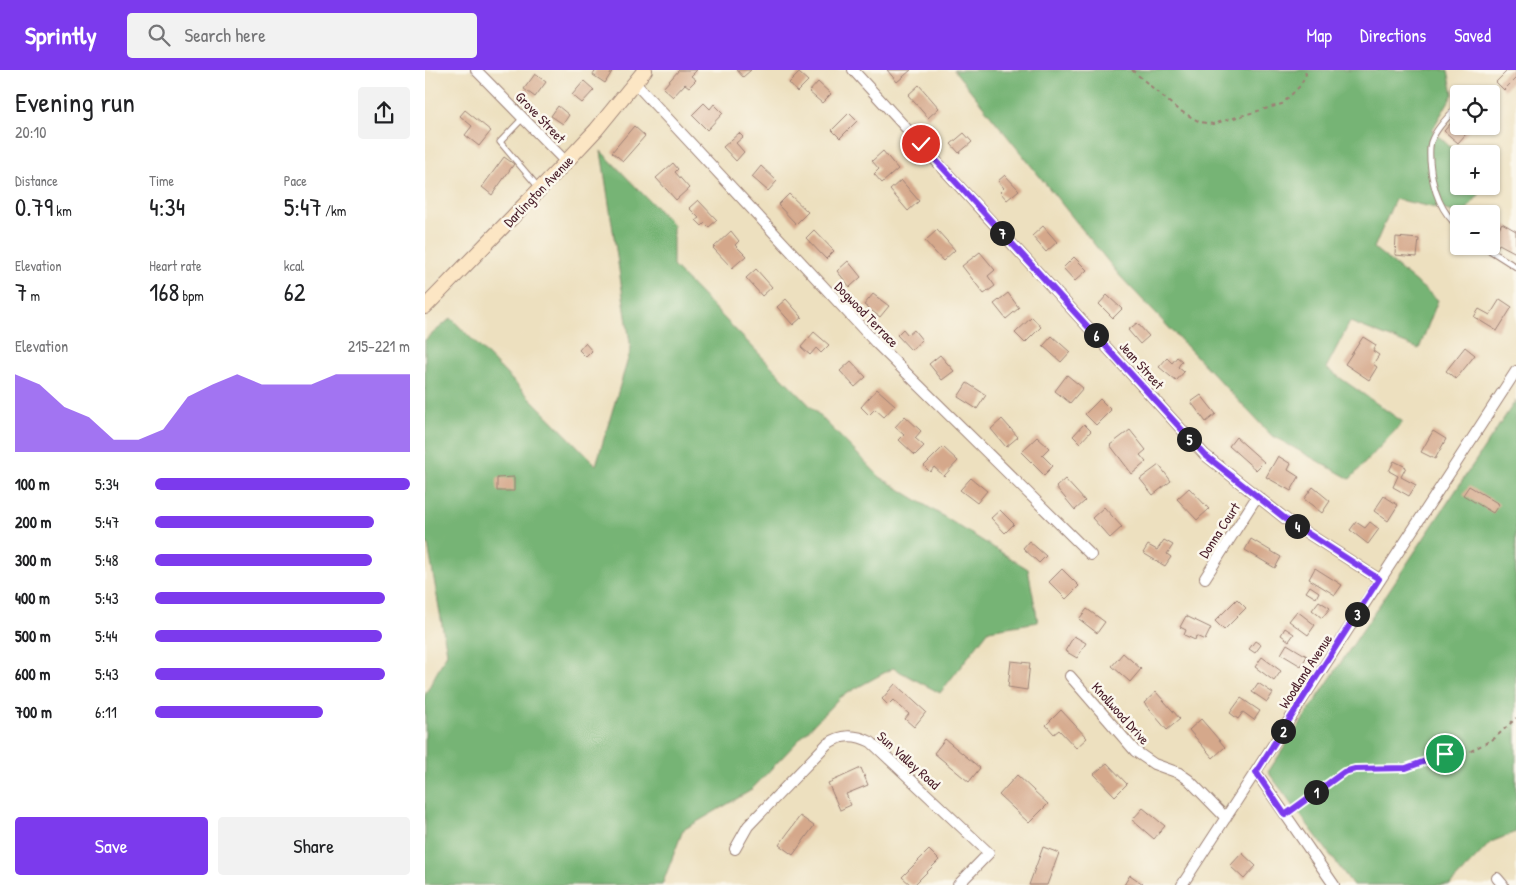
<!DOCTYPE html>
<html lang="en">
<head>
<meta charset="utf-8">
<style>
	body { margin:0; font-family:"Patrick Hand",sans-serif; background:#f2f2f2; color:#202124; height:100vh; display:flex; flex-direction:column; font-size:19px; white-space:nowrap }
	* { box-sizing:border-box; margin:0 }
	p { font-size:16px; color:#757577 }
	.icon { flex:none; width:28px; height:28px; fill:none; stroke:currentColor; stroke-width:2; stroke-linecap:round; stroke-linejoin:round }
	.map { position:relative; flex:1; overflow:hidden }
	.drawer { display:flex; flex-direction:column; background:#fff; width:425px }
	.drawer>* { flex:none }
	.tools { position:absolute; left:1025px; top:15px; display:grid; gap:10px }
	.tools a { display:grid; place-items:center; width:50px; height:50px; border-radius:5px; background:#fff; box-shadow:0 1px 4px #0004; font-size:25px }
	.pin { position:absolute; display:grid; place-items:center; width:42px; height:42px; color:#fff; margin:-21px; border:2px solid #fff; border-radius:50%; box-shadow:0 1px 5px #0007 }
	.km { position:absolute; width:25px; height:25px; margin:-12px; border-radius:50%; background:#222; color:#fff; font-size:14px; line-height:25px; text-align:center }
	.round { display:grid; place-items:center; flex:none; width:52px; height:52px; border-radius:5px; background:#f2f2f2 }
	.headline { display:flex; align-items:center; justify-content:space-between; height:85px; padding:0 15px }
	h1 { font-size:28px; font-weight:600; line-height:38px }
	.metrics { display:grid; grid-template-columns:repeat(3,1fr); gap:8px; height:85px; padding:5px 15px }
	.metrics div { display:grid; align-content:center }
	.metrics b { font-size:25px; font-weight:600 }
	.metrics small { font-size:14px; font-weight:400 }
	.metrics p { font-size:14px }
	.chart { height:140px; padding:10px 15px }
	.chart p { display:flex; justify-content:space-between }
	.chart svg { width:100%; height:90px; margin-top:5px; fill:#7c3aed; opacity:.7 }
	.primary-button { display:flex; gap:10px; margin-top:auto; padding:10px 15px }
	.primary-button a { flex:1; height:58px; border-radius:5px; background:#7c3aed; color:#fff; font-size:20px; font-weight:600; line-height:58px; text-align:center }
	.primary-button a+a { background:#f2f2f2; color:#202124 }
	ul { padding:0 15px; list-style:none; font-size:16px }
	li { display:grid; grid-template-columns:80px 60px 1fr; align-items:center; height:38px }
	li i { height:12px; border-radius:6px; background:#7c3aed }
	header { display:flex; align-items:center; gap:30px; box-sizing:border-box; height:70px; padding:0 25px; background:#7c3aed; color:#fff }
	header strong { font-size:24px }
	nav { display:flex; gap:28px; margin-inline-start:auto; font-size:18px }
	.search { width:350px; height:45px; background:#f2f2f2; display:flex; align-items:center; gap:12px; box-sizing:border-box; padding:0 18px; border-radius:5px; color:#757577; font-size:19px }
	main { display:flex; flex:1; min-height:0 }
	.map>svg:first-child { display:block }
	.forest { fill:#76b474; stroke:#606a50 }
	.building { fill:#d5a88b }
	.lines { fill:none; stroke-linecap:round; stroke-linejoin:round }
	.service-casing { stroke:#9c8075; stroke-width:7 }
	.minor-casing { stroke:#9c8075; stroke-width:12 }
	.secondary-casing { stroke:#9c8075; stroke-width:16 }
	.path { stroke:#9c8075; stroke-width:2; stroke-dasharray:4 4; stroke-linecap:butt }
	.service { stroke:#fff; stroke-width:5 }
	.minor { stroke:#fff; stroke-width:10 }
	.secondary { stroke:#fce6c4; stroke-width:14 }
	.route-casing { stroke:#fff; stroke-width:10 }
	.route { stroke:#7c3aed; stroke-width:6 }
	.labels { text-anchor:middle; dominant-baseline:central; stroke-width:5; stroke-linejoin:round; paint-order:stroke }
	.street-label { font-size:14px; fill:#4a1f2b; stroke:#fbf7ec }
</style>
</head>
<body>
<header>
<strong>Sprintly</strong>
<div class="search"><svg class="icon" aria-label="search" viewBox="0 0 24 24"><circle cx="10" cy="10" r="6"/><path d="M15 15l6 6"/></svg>Search here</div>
<nav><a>Map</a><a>Directions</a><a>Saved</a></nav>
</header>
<main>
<section class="drawer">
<div class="headline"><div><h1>Evening run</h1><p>20:10</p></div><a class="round"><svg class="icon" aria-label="share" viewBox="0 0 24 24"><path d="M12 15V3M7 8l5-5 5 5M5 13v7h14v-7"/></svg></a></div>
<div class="metrics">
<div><p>Distance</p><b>0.79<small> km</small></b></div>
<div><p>Time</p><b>4:34</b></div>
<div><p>Pace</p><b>5:47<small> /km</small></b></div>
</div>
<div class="metrics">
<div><p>Elevation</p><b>7<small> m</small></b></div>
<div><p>Heart rate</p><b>168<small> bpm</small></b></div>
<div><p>kcal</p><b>62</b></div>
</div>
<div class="chart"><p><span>Elevation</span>215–221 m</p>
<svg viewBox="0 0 160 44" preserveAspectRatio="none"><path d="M0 44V6L10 11L20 22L30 27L40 38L50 38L60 33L70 17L80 11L90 6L100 11L110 11L120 11L130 6L140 6L150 6L160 6V44z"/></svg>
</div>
<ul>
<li><b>100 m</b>5:34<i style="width:100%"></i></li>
<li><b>200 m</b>5:47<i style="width:86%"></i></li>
<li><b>300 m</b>5:48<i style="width:85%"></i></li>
<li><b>400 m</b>5:43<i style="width:90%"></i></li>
<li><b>500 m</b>5:44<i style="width:89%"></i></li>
<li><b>600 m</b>5:43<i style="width:90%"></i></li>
<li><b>700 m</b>6:11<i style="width:66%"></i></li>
</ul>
<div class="primary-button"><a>Save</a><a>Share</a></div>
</section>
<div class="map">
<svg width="1091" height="815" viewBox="0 0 1091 815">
	<rect width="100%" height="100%" fill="#fbf7ec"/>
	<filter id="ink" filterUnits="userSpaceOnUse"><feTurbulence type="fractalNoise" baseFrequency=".02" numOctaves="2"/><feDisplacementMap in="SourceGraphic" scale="10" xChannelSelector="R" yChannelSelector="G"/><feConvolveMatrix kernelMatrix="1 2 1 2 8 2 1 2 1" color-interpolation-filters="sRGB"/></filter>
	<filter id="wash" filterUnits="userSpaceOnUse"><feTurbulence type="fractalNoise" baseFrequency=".0096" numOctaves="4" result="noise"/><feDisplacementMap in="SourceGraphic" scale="20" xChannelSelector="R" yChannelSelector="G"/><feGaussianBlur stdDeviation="1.12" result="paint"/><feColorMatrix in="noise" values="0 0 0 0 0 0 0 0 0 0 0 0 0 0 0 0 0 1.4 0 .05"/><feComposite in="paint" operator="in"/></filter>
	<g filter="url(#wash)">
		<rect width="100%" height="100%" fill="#ede0bf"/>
		<path class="forest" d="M529 0H1023L1028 24 1007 60 1034 85V116H1061L1038 144 970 129 949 178 1013 230 994 279 925 252 901 298 978 352 925 409 846 365 694 205Z
			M176 81 248 155V196L455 407 603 499 613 552 564 560 515 623 468 598 415 627 325 721 258 760 237 815H0V625L22 583 3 475 0 470V270L26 248 171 395 206 279Z
			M1091 330V762L1066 772 1025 815H928L843 702Z"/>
		<g id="blocks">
			<path class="building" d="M171 0H188L180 13 168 5Z
				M254 0H272L266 6 271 10 264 17 260 14 248 27 238 18Z
				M312 0H326L318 7Z
				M462 0H486L472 12Z
				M1083 0H1091V8L1079 20 1071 12Z
				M374 3 383 11 372 22 364 13Z
				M110 4 121 12 110 27 99 19Z
				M159 11 169 20 157 33 147 25Z
				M393 12 406 24 397 33 384 22Z
				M494 15 514 38 503 48 483 25Z
				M279 33 285 39 289 34 298 43 282 60 267 45Z
				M133 36 144 45 138 54 126 46Z
				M40 40 66 61 54 76 40 65 47 56 35 46Z
				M424 43 432 51 415 68 407 60Z
				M1034 44V56H1048L1033 73 1019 61Z
				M209 56 220 66 198 91 187 82Z
				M314 63 318 67 311 73 319 82 311 91 298 77Z
				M539 63 547 72 534 83 526 74Z
				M458 81 473 99 457 113 449 104 454 99 447 91Z
				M79 87 89 94 67 125 57 117Z
				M248 93 253 99 250 102 264 118 251 130 231 108Z
				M336 96 352 111 343 121 327 107Z
				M580 105 594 120 582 130 575 122 579 118 573 111Z
				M476 110 494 131 483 141 465 120Z
				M364 124 383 142 371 154 353 135Z
				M273 130 292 150 284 157 280 153 277 156 271 150 274 148 264 138Z
				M1077 153 1091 161V183L1074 174 1071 180 1063 176H1066V167L1068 168Z
				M618 156 632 172 621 182 607 166Z
				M389 160 409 181 401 189 381 168Z
				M512 160 530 180 518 191 500 171Z
				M306 161 314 171 310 175 321 186 307 198 288 178Z
				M971 167 994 169 992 187 970 185Z
				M555 182 570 200 563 206 570 216 559 224 537 196Z
				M649 187 662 200 650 211 638 198Z
				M423 191 436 207 425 217 412 201Z
				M331 199 347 217 337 226 321 208Z
				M583 223 594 238 581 249 569 234Z
				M448 224 464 236 455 247 439 235Z
				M682 225 697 239 688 248 674 234Z
				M361 229 377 247 368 255 352 237Z
				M1075 229 1087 237 1072 261 1049 247 1054 239 1065 245Z
				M607 247 616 257 600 273 590 263Z
				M712 253 724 266 715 274 703 260Z
				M478 259 483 265 489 260 497 270 486 280 472 265Z
				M389 262 404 275 396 283 391 278 385 285 376 277Z
				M627 266 645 282 636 292 618 276Z
				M938 267 951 275 948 281 954 285 948 294 952 297 944 310 920 294Z
				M160 273 167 281 161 287 154 280Z
				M1040 277 1050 285 1031 309 1021 301Z
				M515 285 529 301 517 310 504 294Z
				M752 287 757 291 753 297 759 302 751 311 734 297 742 288 747 293Z
				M426 291 441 307 430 317 415 301Z
				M642 305 658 318 645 333 630 321Z
				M542 313 561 325 552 339 533 327Z
				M452 319 470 335 459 347 450 339 444 345 436 337Z
				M776 325 791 344 781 352 766 332Z
				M675 329 686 340 671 355 660 344Z
				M480 346 496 361 490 368 499 376 490 385 474 370 479 365 470 357Z
				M577 349 593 367 581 377 566 359Z
				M659 354 666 361 655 373 648 366Z
				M705 360 721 380 715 385 721 392 707 404 685 375Z
				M1008 361 1021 369 1010 389 996 382Z
				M612 367 624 378 617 385 628 396 619 405 596 382Z
				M811 367 839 392 831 400 804 376Z
				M518 377 533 391 519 406 509 397 505 402 499 396Z
				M853 386 866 394 863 400 874 407 866 421 841 407Z
				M969 391 981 397 976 407 991 415 984 426 968 417 973 406 964 401Z
				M734 395 746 411 728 425 715 409Z
				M89 407V421H72V408Z
				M546 408 562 421 552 433 535 420Z
				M640 409 660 431 650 440 631 417Z
				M1044 416 1074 434 1068 443 1038 425Z
				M888 417 905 431 897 443 879 429Z
				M764 418 784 439 772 450 752 429Z
				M959 426 973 435 963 451 949 441Z
				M679 437 697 457 685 468 667 448Z
				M575 440 589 454 580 463 566 448Z
				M931 452 940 458 945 452 954 459 943 474 925 460Z
				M826 469 856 487 850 498 820 480Z
				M739 470 748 475 742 484 746 487 740 496 718 483 723 475 732 480Z
				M604 471 621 486 614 493 598 478Z
				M890 498 917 515 910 525 884 509Z
				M637 499 654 516 641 529 624 512Z
				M885 516 894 522 891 528 881 522Z
				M812 529 821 538 799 560 790 551Z
				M894 531 905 538 897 548 887 540Z
				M662 539 680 552 672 563 654 549Z
				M872 541 890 555 883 565 864 551Z
				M761 546 786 558 780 570 771 566 770 570 759 565 761 560 755 557Z
				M860 558 869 564 864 571 856 565Z
				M649 566 661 573 652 588 640 581Z
				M830 571 836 575 830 583 824 579Z
				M862 574 882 586 876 596 856 584Z
				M698 583 716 599 705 612 687 596Z
				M837 587 856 601 849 611 830 597Z
				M586 591 605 593 602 620 583 617Z
				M833 613 848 623 842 632 827 622Z
				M470 614 501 642 489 657 480 649 484 644 468 630 463 635 457 629Z
				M731 622 755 649 742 660 719 633Z
				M816 628 835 641 829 650 818 642 813 649 805 643Z
				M636 640 662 668 651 678 634 660 629 664 621 655Z
				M776 649 800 677 788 688 764 660Z
				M520 669 555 698 544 712 509 683Z
				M682 693 702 714 690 726 669 704Z
				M436 698 443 715 421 724 426 735 415 740 403 713Z
				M592 705 623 734 604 753 574 725Z
				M718 738 740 756 729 769 707 750Z
				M375 746 389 756 368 785 354 775Z
				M618 777 634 783 622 815H604Z
				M504 780 514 790 489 815H486L477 807Z
				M817 783 831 796 819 809 805 796Z
				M705 805 718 814 717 815H699Z"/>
		</g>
	</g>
	<g filter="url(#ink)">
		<use href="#blocks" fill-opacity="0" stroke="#9c8075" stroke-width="1"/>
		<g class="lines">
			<defs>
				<path id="service" d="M1034 35C1024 46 1011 58 1006 72 1004 78 1005 85 1005 91 1007 116 1014 141 1034 157
					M98 48 75 72 115 119
					M1058 176 1091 197"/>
				<path id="minor" d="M51 0 141 92
					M428 0 780 385 862 450 954 509
					M209 12 451 273 666 485
					M780 508 831 428
					M645 606 710 681 729 694 754 703 764 710 801 748
					M831 702 909 815
					M310 779 323 756 402 674C417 664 430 664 446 672L564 783 533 815
					M1072 808 1078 815
					M757 815 1091 301"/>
				<path id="secondary" d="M0 237 141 92 171 60 220 0"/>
			</defs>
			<use href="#service" class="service-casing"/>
			<use href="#minor" class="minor-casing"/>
			<use href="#secondary" class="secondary-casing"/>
			<path class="path" d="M707 0 752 39 775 52 788 54 857 34 875 16 881 4 879 0
				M869 739 906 709 919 702 930 699 981 698 1008 687 1046 681 1070 668 1091 648"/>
			<use href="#service" class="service"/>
			<use href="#minor" class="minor"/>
			<use href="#secondary" class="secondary"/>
		</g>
	</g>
	<g class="lines" filter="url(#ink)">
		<defs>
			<path id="route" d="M496 74 780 385 862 450 954 509 831 702 860 745 919 702 930 699 981 698 1020 684"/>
		</defs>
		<use href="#route" class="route-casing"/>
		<use href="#route" class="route"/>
	</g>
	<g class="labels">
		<g class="street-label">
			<text transform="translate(116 47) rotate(46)">Grove Street</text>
			<text transform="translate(113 121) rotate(-46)">Darlington Avenue</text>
			<text transform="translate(442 244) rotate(46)">Dogwood Terrace</text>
			<text transform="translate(717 295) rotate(48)">Jean Street</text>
			<text transform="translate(794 460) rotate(-57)">Donna Court</text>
			<text transform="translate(880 601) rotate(-57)">Woodland Avenue</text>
			<text transform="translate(696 643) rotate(48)">Knollwood Drive</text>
			<text transform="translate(484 690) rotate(42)">Sun Valley Road</text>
		</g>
	</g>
</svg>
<div class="tools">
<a><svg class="icon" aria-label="locate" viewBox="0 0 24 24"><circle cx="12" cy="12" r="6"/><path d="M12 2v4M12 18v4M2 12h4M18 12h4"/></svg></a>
<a>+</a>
<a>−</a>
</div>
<div class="pin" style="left:1020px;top:684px;background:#1e9e55"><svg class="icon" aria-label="arrive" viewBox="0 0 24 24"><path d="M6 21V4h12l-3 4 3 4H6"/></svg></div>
<div class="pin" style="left:496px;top:74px;background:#d93025"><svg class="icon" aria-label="check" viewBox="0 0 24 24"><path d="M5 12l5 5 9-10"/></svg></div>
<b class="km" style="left:891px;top:722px">1</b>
<b class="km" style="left:858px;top:661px">2</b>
<b class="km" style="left:932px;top:544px">3</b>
<b class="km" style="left:872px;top:456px">4</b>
<b class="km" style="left:764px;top:369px">5</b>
<b class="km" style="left:671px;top:265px">6</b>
<b class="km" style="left:577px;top:163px">7</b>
</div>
</main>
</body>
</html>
